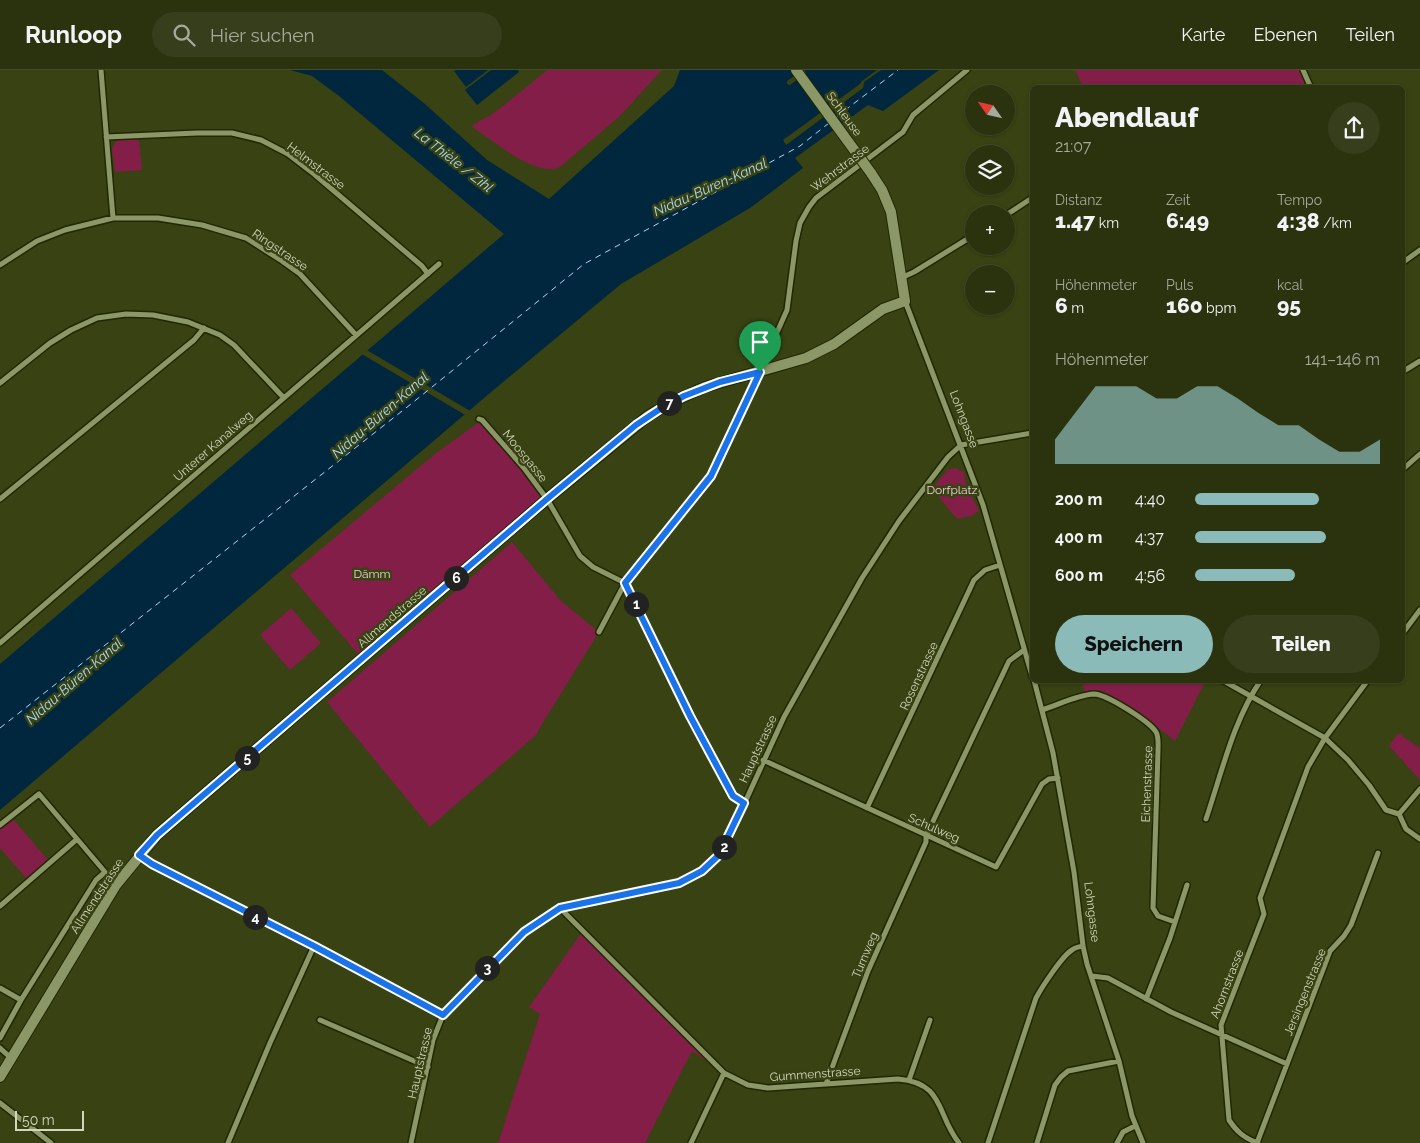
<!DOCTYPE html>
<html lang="de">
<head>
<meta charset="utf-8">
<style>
	body { margin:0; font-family:Raleway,sans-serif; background:#363e1c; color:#f1f3f6; height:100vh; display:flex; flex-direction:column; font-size:19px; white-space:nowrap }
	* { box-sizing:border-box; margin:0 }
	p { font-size:16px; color:#a5aa9e }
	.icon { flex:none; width:28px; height:28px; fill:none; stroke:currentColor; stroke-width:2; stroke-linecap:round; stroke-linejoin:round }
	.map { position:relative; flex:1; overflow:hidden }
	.sheet { position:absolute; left:1030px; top:15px; width:375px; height:598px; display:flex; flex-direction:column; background:#2a320e; border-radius:8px; box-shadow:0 1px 4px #0004,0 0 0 1px #464d2e }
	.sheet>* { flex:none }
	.needle { width:32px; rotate:304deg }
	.fabs { position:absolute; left:965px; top:15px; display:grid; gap:10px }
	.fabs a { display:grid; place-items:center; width:50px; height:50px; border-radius:50%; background:#2a320e; box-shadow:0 1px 4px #0004,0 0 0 1px #464d2e; font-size:25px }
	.scale { position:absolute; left:15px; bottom:12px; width:69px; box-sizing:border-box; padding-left:5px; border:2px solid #d0d7bd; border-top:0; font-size:14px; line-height:18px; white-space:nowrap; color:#d0d7bd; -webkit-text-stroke:4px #384212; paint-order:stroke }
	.pin { position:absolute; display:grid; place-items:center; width:42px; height:42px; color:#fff; margin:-51px -21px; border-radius:50% 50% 50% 0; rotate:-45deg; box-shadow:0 0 5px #0007 }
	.pin .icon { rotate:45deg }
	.km { position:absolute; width:25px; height:25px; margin:-12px; border-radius:50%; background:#222; color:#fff; font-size:14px; line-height:25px; text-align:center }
	.round { display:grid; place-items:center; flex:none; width:52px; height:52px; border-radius:26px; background:#363e1c }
	.summary { display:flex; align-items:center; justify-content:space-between; height:85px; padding:0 25px }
	h1 { font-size:28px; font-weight:800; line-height:38px }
	.metrics { display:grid; grid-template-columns:repeat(3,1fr); gap:8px; height:85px; padding:5px 25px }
	.metrics div { display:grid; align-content:center }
	.metrics b { font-size:21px; font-weight:800 }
	.metrics small { font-size:14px; font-weight:400 }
	.metrics p { font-size:14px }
	.chart { height:140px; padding:10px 25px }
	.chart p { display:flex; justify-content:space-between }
	.chart svg { width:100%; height:90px; margin-top:5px; fill:#8bbbb9; opacity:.7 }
	.primary-button { display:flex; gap:10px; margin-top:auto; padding:10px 25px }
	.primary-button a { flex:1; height:58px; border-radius:30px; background:#8bbbb9; color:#111; font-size:20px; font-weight:800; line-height:58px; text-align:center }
	.primary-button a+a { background:#363e1c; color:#f1f3f6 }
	ul { padding:0 25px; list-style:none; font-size:16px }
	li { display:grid; grid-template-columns:80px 60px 1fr; align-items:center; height:38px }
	li i { height:12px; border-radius:6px; background:#8bbbb9 }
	header { display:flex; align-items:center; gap:30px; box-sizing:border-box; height:70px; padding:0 25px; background:#2a320e; border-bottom:1px solid #464d2e }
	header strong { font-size:24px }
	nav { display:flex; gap:28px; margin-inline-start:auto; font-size:18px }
	.search { width:350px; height:45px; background:#363e1c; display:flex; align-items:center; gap:12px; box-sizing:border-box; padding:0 18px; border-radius:28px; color:#a5aa9e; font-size:19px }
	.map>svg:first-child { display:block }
	.green { fill:#831e49 }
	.water { fill:#00273d }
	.pier { fill:#384212 }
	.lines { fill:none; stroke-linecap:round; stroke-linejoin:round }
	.ferry { stroke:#a9dafe; stroke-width:1; stroke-dasharray:6 5; stroke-linecap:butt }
	.minor-casing { stroke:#202703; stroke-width:8 }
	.secondary-casing { stroke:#202703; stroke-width:12 }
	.minor { stroke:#8b9766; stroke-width:5 }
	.secondary { stroke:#8b9766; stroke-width:10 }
	.secondary-bridge-casing { stroke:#202703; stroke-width:12; stroke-linecap:butt }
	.secondary-bridge { stroke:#8b9766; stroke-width:10 }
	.route-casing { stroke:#fff; stroke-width:10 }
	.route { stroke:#1a73e8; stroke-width:6 }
	.labels { text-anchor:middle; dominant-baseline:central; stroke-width:5; stroke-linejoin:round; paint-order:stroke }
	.street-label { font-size:12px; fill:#d0d7bd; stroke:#384212 }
	.park-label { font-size:12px; fill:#edced7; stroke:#384212 }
	.water-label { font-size:14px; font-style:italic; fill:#a9dafe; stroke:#384212 }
</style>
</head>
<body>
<header>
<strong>Runloop</strong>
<div class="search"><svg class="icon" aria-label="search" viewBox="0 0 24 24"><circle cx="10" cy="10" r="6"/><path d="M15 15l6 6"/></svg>Hier suchen</div>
<nav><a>Karte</a><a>Ebenen</a><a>Teilen</a></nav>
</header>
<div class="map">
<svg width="1420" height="1073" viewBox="0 0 1420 1073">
	<rect width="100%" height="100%" fill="#384212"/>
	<path class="green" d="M547 0H662L620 46 560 97C535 108 493 70 472 57 477 50 488 48 495 42 513 28 530 14 547 0Z
		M1075 0H1303L1311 17H1083Z
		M123 69 139 70 142 100 115 102 112 79 116 71Z
		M482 350 544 426 358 584 290 505 436 383Z
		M955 398 964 402 966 415 979 441 971 446 957 449 932 419 947 400Z
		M512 472 561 531 599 562 539 659 537 664 430 757 327 632Z
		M291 538 321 573 290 600 260 565Z
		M1081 610H1206L1175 671 1138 642 1100 620 1085 622Z
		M1398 663 1420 678V710L1389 676Z
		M13 749 49 791 27 809 0 778V759Z
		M583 861 724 1003 692 981 645 1073H498L540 944 529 937Z"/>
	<path class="water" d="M290 0H382L425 34 487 90 549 129 674 16 680 0H803L787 11V14L790 15 806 3 805 0H877L862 11 860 14 783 70 786 75 863 18 864 12 881 0H939L883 41 868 35 795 88 803 98 750 138 621 214 484 328 0 740V594L504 164 339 26 312 6Z
		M456 0H488L466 17 454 1Z
		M491 0H518L519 2 477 35 465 20Z"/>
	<path class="pier" d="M365 279 472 342 467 346 360 283Z"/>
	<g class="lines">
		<path class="ferry" d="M836 47 898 0
			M0 658 411 334 584 194 800 76 829 53"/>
		<defs>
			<path id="minor" d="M101 0 113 148
				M1303 0 1311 18
				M106 67 197 63H232L261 70 288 84 314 104 422 196 428 204
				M1006 145 1032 128
				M1402 193 1420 180
				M0 195 37 171 65 160 113 148H158L202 155 246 168 282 191 300 204 356 265
				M901 208 914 202 974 165
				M905 231 983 435 1032 606
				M1402 302 1420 291
				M0 313 50 273 71 260 97 248 126 244 153 245 188 252 220 265 234 275 284 328
				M479 349 482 350 524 398 547 429 580 486 593 497 625 513 690 646 733 726 744 733
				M961 375 1032 363
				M1402 400 1420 384
				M0 429 172 288 194 270 204 258
				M599 562 625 513 711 406 732 363 787 240 796 171 800 153 809 137 816 128 903 62 913 45 967 0
				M1402 564 1420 540
				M0 573 439 194
				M1034 610 1053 683 1074 802 1083 876 1087 894 1119 991 1132 1046 1143 1073
				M1222 610 1325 668 1348 690 1369 715 1386 740 1399 744
				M1042 640C1058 635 1077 625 1094 624 1106 624 1149 651 1156 662 1159 667 1158 674 1158 681L1153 838 1158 846 1175 852
				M763 690 996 797 1042 714 1049 709 1058 708
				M867 738 974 510 985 500 1000 495
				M1399 744 1406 759 1420 769
				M1399 744 1420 719
				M1206 749C1222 702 1233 651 1261 610
				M0 755 39 724 116 815
				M140 786 152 794 314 876 443 945
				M0 836 76 770
				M560 838 724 1003 748 1015 768 1018 898 1009C945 1013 936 1044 959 1073
				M1092 906 1108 908 1171 942 1287 994
				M0 918 21 930
				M1146 929 1170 868 1187 815
				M320 950 428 997
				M0 968 21 930 96 810 104 803
				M0 978 11 988
				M909 1010 930 950
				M826 1014 868 901 926 772V766L1009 591 1024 580
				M0 1033 51 1073
				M228 1073 270 973 314 876
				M411 1073 433 970 443 945 524 862 546 846 569 835 679 813 702 801 719 785 730 765 784 647 862 508 899 451 948 387 961 375
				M691 1073 724 1003
				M988 1073 1036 928C1042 917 1062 886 1072 880 1075 877 1079 877 1083 876
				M1037 1073 1055 1015 1061 1007 1068 1001 1119 991
				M1117 1073 1123 1062 1135 1056
				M1257 1073 1330 881 1344 866 1351 855 1378 783
				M1258 1073C1244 1068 1237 1062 1229 1050L1221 955 1264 844 1260 828 1308 697 1325 668 1368 610"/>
			<path id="secondary" d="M0 1007 116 815 157 765 547 429 648 346 674 331 705 317 806 288 834 274 883 239 905 231 891 142 882 120 871 103"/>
		</defs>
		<use href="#minor" class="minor-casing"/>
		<use href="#secondary" class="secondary-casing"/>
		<use href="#minor" class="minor"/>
		<use href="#secondary" class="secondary"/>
		<defs>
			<path id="secondary-bridge" d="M796 0 871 103"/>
		</defs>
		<use href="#secondary-bridge" class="secondary-bridge-casing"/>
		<use href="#secondary-bridge" class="secondary-bridge"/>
	</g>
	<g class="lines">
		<defs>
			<path id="route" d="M760 302 711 406 625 513 690 646 733 726 744 733 719 785 702 801 679 813 560 838 524 862 443 945 314 876 152 794 139 785 157 765 547 429 636 355 663 337 684 326 720 312Z"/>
		</defs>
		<use href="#route" class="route-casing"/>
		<use href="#route" class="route"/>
	</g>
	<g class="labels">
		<g class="street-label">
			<text transform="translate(844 44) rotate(54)">Schleuse</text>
			<text transform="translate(316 96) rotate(37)">Helmstrasse</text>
			<text transform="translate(840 98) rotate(-37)">Wehrstrasse</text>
			<text transform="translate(280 180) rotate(34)">Ringstrasse</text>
			<text transform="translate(964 349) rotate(69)">Lohngasse</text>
			<text transform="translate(213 376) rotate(-41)">Unterer Kanalweg</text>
			<text transform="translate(525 386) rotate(51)">Moosgasse</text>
			<text transform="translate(392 547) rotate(-41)">Allmendstrasse</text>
			<text transform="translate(919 606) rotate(-65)">Rosenstrasse</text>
			<text transform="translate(758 679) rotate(-65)">Hauptstrasse</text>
			<text transform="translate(1147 714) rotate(-88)">Eichenstrasse</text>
			<text transform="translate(934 758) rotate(24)">Schulweg</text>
			<text transform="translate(97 826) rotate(-57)">Allmendstrasse</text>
			<text transform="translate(1092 842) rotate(83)">Lohngasse</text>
			<text transform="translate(865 885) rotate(-67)">Turnweg</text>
			<text transform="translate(1227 914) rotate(-69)">Ahornstrasse</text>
			<text transform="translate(1305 922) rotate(-68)">Jersingenstrasse</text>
			<text transform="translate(420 993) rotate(-77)">Hauptstrasse</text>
			<text transform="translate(815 1004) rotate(-4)">Gummenstrasse</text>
		</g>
		<g class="park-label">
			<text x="952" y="420">Dorfplatz</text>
			<text x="372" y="504">Dämm</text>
		</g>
		<g class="water-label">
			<text transform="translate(454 90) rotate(38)">La Thièle / Zihl</text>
			<text transform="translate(710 117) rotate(-24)">Nidau-Büren-Kanal</text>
			<text transform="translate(380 345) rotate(-41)">Nidau-Büren-Kanal</text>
			<text transform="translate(74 611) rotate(-41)">Nidau-Büren-Kanal</text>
		</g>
	</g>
</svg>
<div class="fabs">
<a><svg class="needle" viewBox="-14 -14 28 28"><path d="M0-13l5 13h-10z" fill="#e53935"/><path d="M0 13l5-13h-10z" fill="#a5aa9e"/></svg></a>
<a><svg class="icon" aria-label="layers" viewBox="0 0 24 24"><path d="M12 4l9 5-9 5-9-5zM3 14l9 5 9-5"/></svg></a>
<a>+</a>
<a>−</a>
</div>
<div class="scale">50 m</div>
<div class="pin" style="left:760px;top:302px;background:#1e9e55"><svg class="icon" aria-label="arrive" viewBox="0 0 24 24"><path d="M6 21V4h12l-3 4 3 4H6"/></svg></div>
<b class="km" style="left:636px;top:534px">1</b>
<b class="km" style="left:724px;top:777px">2</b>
<b class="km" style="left:487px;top:898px">3</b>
<b class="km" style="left:255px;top:847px">4</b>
<b class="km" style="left:247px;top:688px">5</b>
<b class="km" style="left:456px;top:508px">6</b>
<b class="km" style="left:669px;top:333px">7</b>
<section class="sheet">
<div class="summary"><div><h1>Abendlauf</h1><p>21:07</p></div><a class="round"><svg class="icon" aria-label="share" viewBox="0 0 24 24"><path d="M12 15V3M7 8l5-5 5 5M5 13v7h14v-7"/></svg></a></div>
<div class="metrics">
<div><p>Distanz</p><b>1.47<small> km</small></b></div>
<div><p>Zeit</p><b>6:49</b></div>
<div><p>Tempo</p><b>4:38<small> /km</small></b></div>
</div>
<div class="metrics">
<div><p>Höhenmeter</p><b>6<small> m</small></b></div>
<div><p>Puls</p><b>160<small> bpm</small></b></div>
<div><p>kcal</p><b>95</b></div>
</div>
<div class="chart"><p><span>Höhenmeter</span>141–146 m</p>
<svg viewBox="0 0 160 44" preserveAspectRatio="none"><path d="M0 44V32L10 19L20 6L30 6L40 6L50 12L60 12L70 6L80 6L90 12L100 19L110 25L120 25L130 32L140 38L150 38L160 32V44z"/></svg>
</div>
<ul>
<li><b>200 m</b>4:40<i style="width:67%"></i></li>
<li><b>400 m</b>4:37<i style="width:71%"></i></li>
<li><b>600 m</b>4:56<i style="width:54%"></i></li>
</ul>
<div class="primary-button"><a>Speichern</a><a>Teilen</a></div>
</section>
</div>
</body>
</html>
